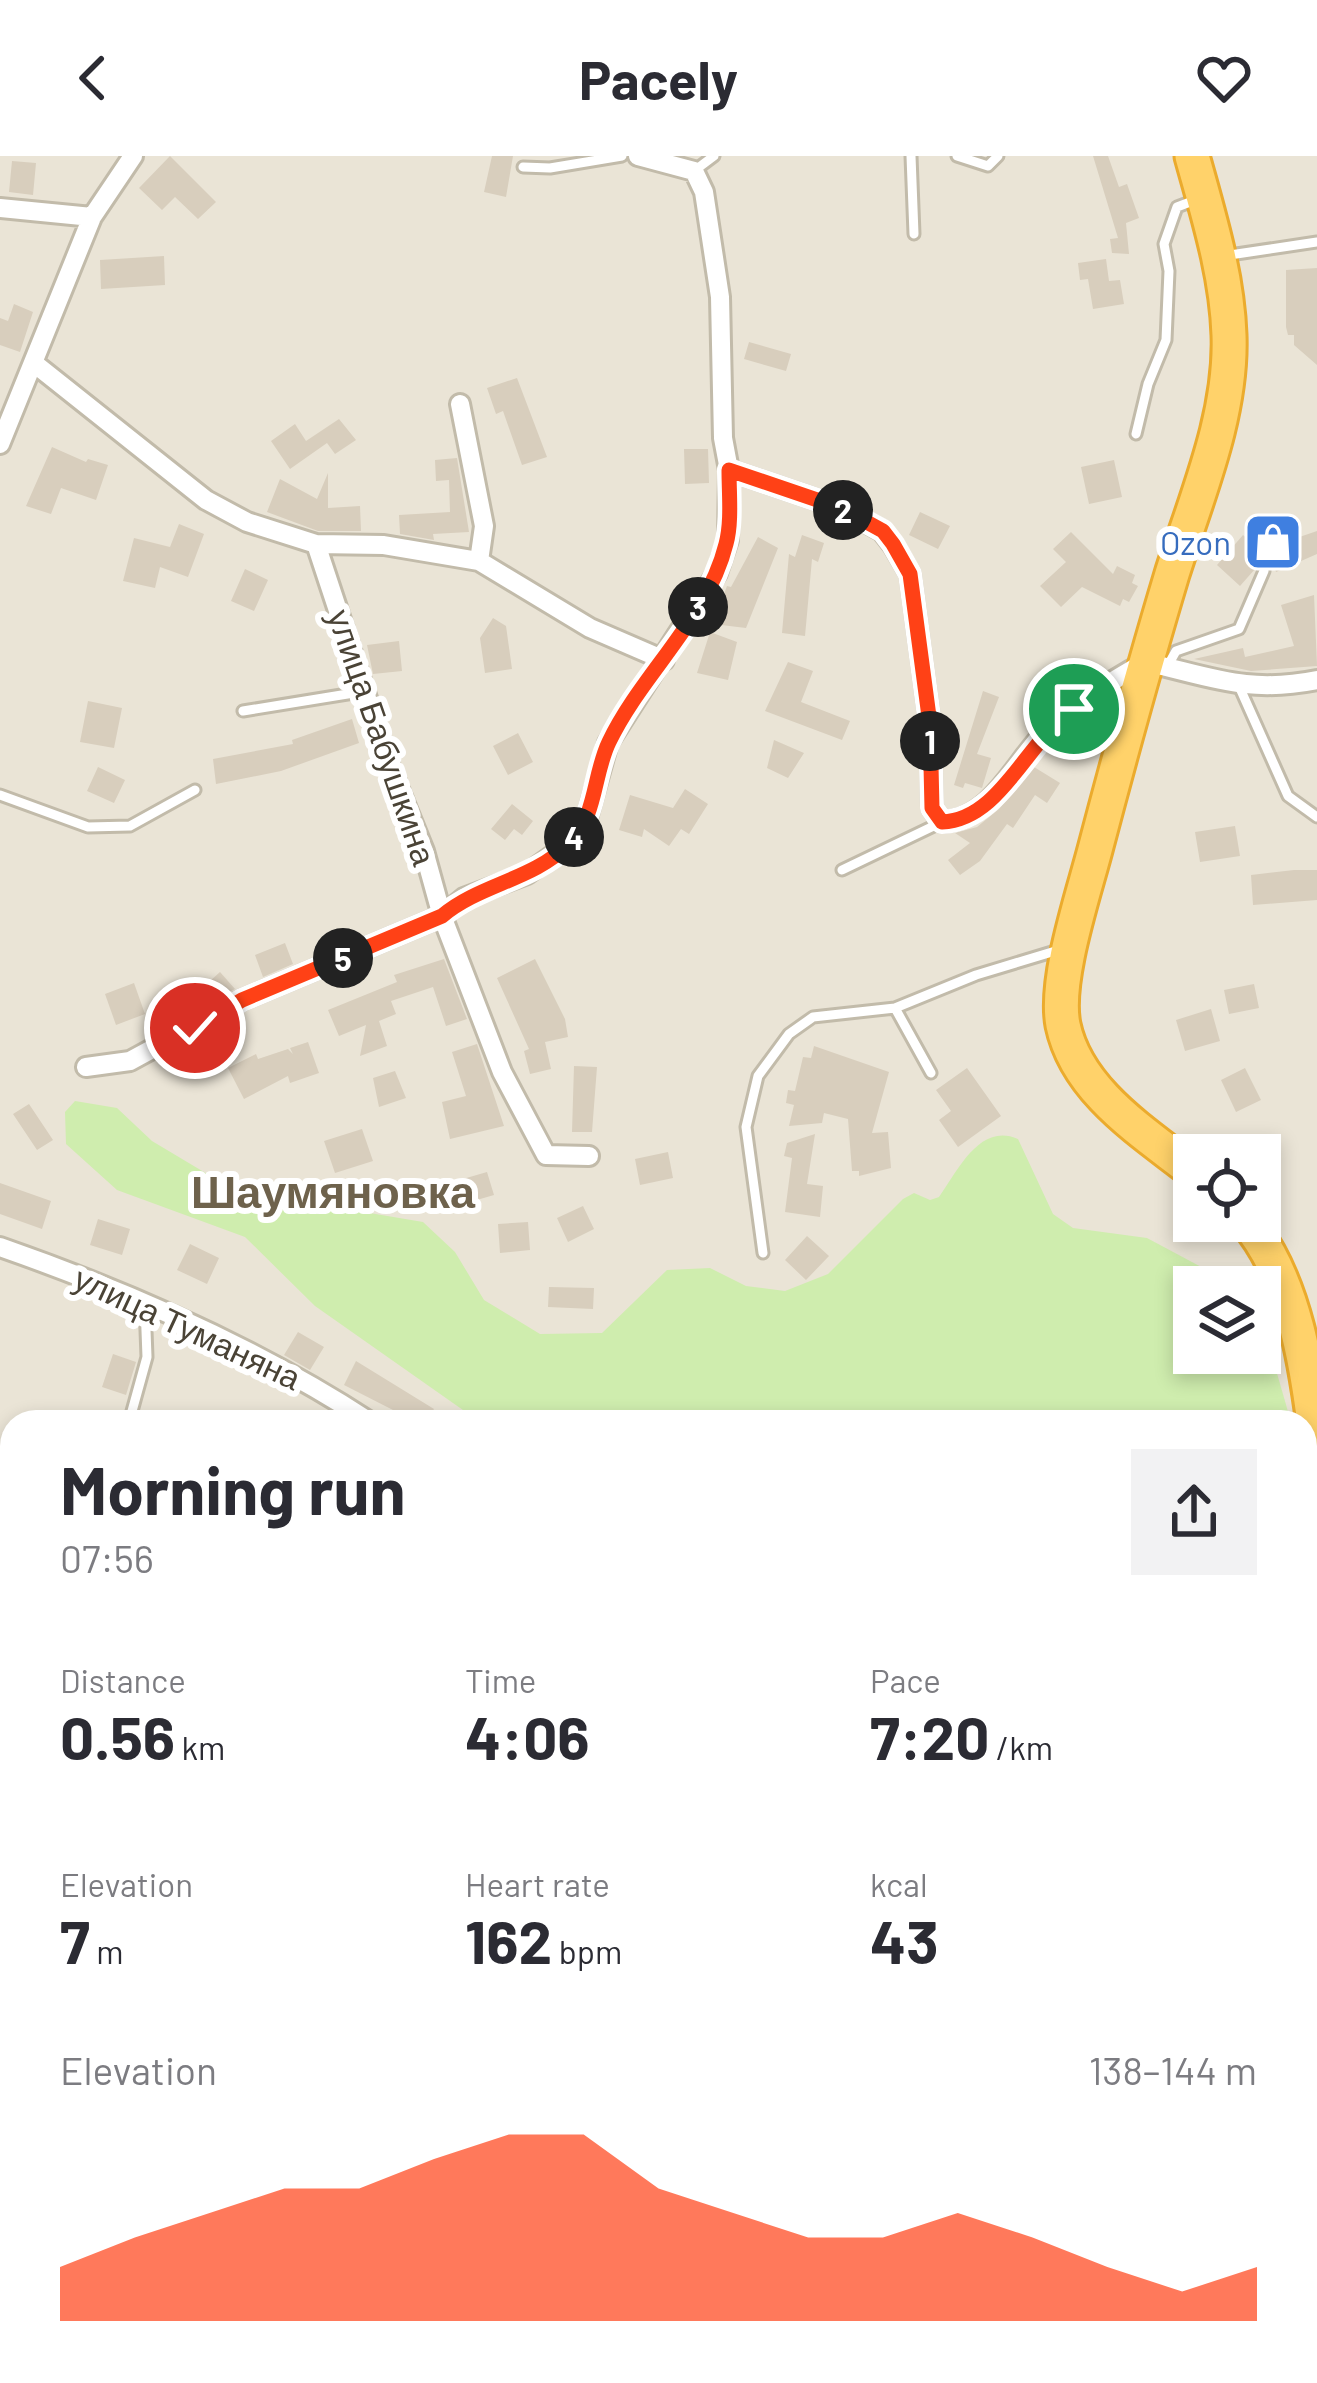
<!DOCTYPE html>
<html lang="en">
<head>
<meta charset="utf-8">
<style>
	body { margin:0; font-family:Barlow,sans-serif; background:#f2f2f3; color:#2b2b33; height:100vh; display:flex; flex-direction:column; font-size:45px; white-space:nowrap }
	* { box-sizing:border-box; margin:0 }
	p { font-size:39px; color:#7c7c81 }
	.icon { flex:none; width:66px; height:66px; fill:none; stroke:currentColor; stroke-width:2; stroke-linecap:round; stroke-linejoin:round }
	.map { position:relative; flex:1; overflow:hidden }
	.sheet { position:absolute; left:0px; top:1254px; width:1317px; height:975px; display:flex; flex-direction:column; background:#fff; border-radius:36px 36px 0 0; box-shadow:0 6px 18px #0003 }
	.sheet>* { flex:none }
	.buttons { position:absolute; left:1173px; top:978px; display:grid; gap:24px }
	.buttons a { display:grid; place-items:center; width:108px; height:108px; border-radius:0px; background:#fff; box-shadow:0 6px 18px #0003; font-size:60px }
	.pin { position:absolute; display:grid; place-items:center; width:102px; height:102px; color:#fff; margin:-51px; border:6px solid #fff; border-radius:50%; box-shadow:0 3px 12px #0007 }
	.km { position:absolute; width:60px; height:60px; margin:-30px; border-radius:50%; background:#222; color:#fff; font-size:33px; line-height:60px; text-align:center }
	.round { display:grid; place-items:center; flex:none; width:126px; height:126px; border-radius:0px; background:#f2f2f3 }
	.overview { display:flex; align-items:center; justify-content:space-between; height:204px; padding:0 60px }
	h1 { font-size:66px; font-weight:700; line-height:90px }
	.metrics { display:grid; grid-template-columns:repeat(3,1fr); gap:18px; height:204px; padding:12px 60px }
	.metrics div { display:grid; align-content:center }
	.metrics b { font-size:60px; font-weight:700 }
	.metrics small { font-size:33px; font-weight:400 }
	.metrics p { font-size:33px }
	.chart { height:336px; padding:24px 60px }
	.chart p { display:flex; justify-content:space-between }
	.chart svg { width:100%; height:216px; margin-top:12px; fill:#ff4116; opacity:.7 }
	header { display:flex; justify-content:space-between; align-items:center; height:156px; padding:0 60px; background:#fff; font-size:54px; font-weight:700 }
	.map>svg:first-child { display:block }
	.residential { fill:#eae4d6; fill-rule:evenodd }
	.green { fill:#cfedae }
	.building { fill:#d8cebd }
	.lines { fill:none; stroke-linecap:round; stroke-linejoin:round }
	.lane-casing { stroke:#c2bbaa; stroke-width:15 }
	.street-casing { stroke:#c2bbaa; stroke-width:24 }
	.highway-casing { stroke:#ebab2d; stroke-width:39 }
	.lane { stroke:#fff; stroke-width:9 }
	.street { stroke:#fff; stroke-width:18 }
	.highway { stroke:#ffd26a; stroke-width:33 }
	.route-casing { stroke:#fff; stroke-width:24 }
	.route { stroke:#ff4116; stroke-width:15 }
	.labels { text-anchor:middle; dominant-baseline:central; stroke-width:12; stroke-linejoin:round; paint-order:stroke }
	.shop-label { font-size:33px; fill:#366cbe; stroke:#fff; text-anchor:end }
	.street-label { font-size:33px; fill:#4a4336; stroke:#fff }
	.district-label { font-size:45px; font-weight:bold; fill:#6e624c; stroke:#fff }
</style>
</head>
<body>
<header><svg class="icon" aria-label="back" viewBox="0 0 24 24"><path d="M15 5l-7 7 7 7"/></svg>Pacely<svg class="icon" aria-label="heart" viewBox="0 0 24 24"><path d="M12 20l-8-8c-3-5 5-10 8-4 3-6 11-1 8 4z"/></svg></header>
<div class="map">
<svg width="1317" height="2227" viewBox="0 0 1317 2227">
	<rect width="100%" height="100%" fill="#f6f2e9"/>
	<path class="residential" d="M0 0H1317V2227H0ZM1194 999H1260V1065H1194ZM1194 1131H1260V1197H1194ZM12 1266H1305V2217H12Z"/>
	<path class="green" d="M75 945 117 952 152 985 234 1034 423 1066 455 1096 484 1144 540 1178 602 1177 667 1114 710 1112 746 1130 785 1135 828 1118 903 1043 914 1037 930 1044 939 1041C958 1014 980 966 1018 983L1053 1058 1073 1072 1147 1082 1220 1121 1227 1131H1194V1197H1260V1179L1270 1193 1291 1266H480L315 1150 245 1081 117 1034 66 988 65 956Z"/>
	<path class="building" d="M170 0 216 46 198 63 175 41 162 54 139 32Z
		M492 0H513L506 41 484 36Z
		M1093 0H1108L1119 31 1127 28 1139 62 1126 67 1129 98 1112 97 1110 83 1118 82Z
		M12 5 36 7 33 39 9 36Z
		M164 100 165 129 101 133 100 104Z
		M1106 103 1109 125 1120 124 1124 148 1093 153 1088 123 1080 124 1078 107Z
		M1317 112V209L1294 189V179H1288L1286 171V114Z
		M14 148 33 156 20 196 0 189V162L8 165Z
		M749 186 791 198 786 215 744 203Z
		M517 222 547 301 522 309 503 255 496 258 487 232Z
		M339 263 356 284 335 298 327 287 290 313 271 285 295 268 306 285Z
		M52 291 86 306 88 303 108 309 96 344 61 332 51 358 26 350Z
		M684 293H708L709 327 685 328Z
		M457 302 469 376 433 378 434 384 400 378 399 359 450 356 449 324 436 325 435 304Z
		M1114 304 1122 341 1089 348 1081 311Z
		M328 317V352L360 350 361 375H318L267 356 280 323 317 343Z
		M920 356 950 370 938 393 909 379Z
		M179 368 204 378 188 421 160 411 155 432 123 425 134 382 170 391Z
		M1290 373 1285 386 1317 375V398L1276 416 1270 396 1240 430 1217 409 1243 379 1250 385Z
		M1071 376 1113 418 1117 410 1135 419 1132 427 1138 430 1129 446 1123 443 1120 450 1082 431 1061 451 1040 430 1066 406 1053 393Z
		M802 379 824 387 818 406 812 403 805 480 782 477 789 398 795 401Z
		M758 381 778 392 746 472 713 468 727 430 731 431Z
		M245 413 268 424 254 455 231 445Z
		M1314 439 1317 510 1251 515 1194 503 1243 492 1245 501 1294 490 1281 449Z
		M493 462 506 470 512 513 485 517 480 482Z
		M710 476 737 486 728 524 697 517Z
		M399 485 402 515 373 518 367 489Z
		M788 506 813 515 801 546 850 565 842 584 765 555Z
		M983 535 999 541 977 598 991 602 982 632 965 627 963 632 954 629Z
		M88 545 122 552 114 592 80 586Z
		M352 563 359 587 281 615 216 628 213 603 293 588 292 584Z
		M518 577 533 606 508 619 493 590Z
		M774 584 804 597 788 622 767 612Z
		M98 611 125 624 114 647 87 635Z
		M1034 611 1060 627 1047 647 1035 639 1013 672 1007 668 980 705 960 719 948 704 970 687 955 677 977 671 999 653Z
		M685 633 708 648 689 678 681 673 669 690 644 673 642 681 619 674 630 639 673 652Z
		M512 648 533 665 522 679 514 673 505 684 491 673Z
		M1235 670 1240 700 1200 706 1195 676Z
		M1294 714H1317V744L1253 749 1251 719Z
		M285 787 293 808 263 821 255 799Z
		M444 803 467 863 446 870 433 831 391 845 396 858 379 865 387 890 360 900 366 869 339 880 328 854 397 826 394 819Z
		M535 803 565 863 568 881 545 886 551 913 530 918 524 895 529 893 497 822Z
		M220 816 235 833 167 869 164 863 205 840 200 834Z
		M134 827 145 858 116 869 105 838Z
		M1254 828 1259 852 1229 858 1224 834Z
		M1211 853 1220 885 1185 895 1176 864Z
		M308 886 319 917 290 927 288 920 244 943 228 912 256 898 258 903 288 893 293 898 290 892Z
		M477 888 504 970 450 983 442 946 466 940 452 896Z
		M814 890 889 916 872 977 888 976 891 1012 859 1020V1015H852L848 963 824 957 822 967 789 970 794 949 786 947 788 934 795 935 803 901 811 902Z
		M574 910 597 911 592 976H572Z
		M967 912 1001 960 958 991 939 964 951 955 936 934Z
		M1245 912 1261 944 1236 956 1221 924Z
		M395 915 406 942 379 951 373 922Z
		M29 948 53 984 37 994 13 958Z
		M362 973 373 1005 335 1017 324 985Z
		M815 978 807 1028 823 1030 820 1061 785 1056 792 1002 784 1000 787 987Z
		M668 996 673 1022 640 1029 635 1003Z
		M487 1016 494 1039 463 1048 456 1025Z
		M0 1027 51 1045 42 1073 0 1058Z
		M583 1050 594 1073 568 1086 557 1062Z
		M98 1063 130 1073 122 1099 90 1089Z
		M528 1066 530 1094 500 1097 498 1068Z
		M807 1080 829 1100 806 1124 785 1104Z
		M190 1088 219 1102 207 1128 177 1114Z
		M549 1131 594 1132 593 1153 548 1151Z
		M298 1176 324 1191 310 1214 284 1199Z
		M113 1198 136 1206 126 1239 102 1231Z
		M356 1205 434 1253 426 1266H401L390 1259 393 1254 344 1229Z"/>
	<g class="lines">
		<defs>
			<path id="lane" d="M911 0 914 78
				M957 0 988 10 998 0
				M523 11 550 12 622 0
				M694 15 714 0
				M1223 100 1317 86
				M1136 278 1148 228 1166 184 1169 115 1164 88 1177 51 1198 43
				M1167 511 1176 495 1239 473 1264 415
				M1239 530 1288 640 1317 661
				M243 555 366 535
				M0 639 88 671 130 670 195 634
				M842 714 942 666
				M931 917 895 852 976 819 1062 793
				M763 1097 746 971 758 920 789 878 813 861 895 852
				M129 1266 147 1201 145 1148
				M0 1529 12 1532
				M0 1618 12 1621
				M0 1780 12 1777
				M152 2217 181 2227
				M47 2222 84 2217"/>
			<path id="street" d="M0 52 92 61
				M35 208 206 344 247 366 316 388 384 389 479 405 590 472 664 504
				M460 248 484 370 479 405
				M0 288 92 61 133 0
				M729 314 841 352 882 375 893 389 910 418 930 568 932 652 942 666C994 664 1017 601 1051 570 1078 545 1114 524 1145 506 1212 521 1247 538 1317 524
				M316 388 388 606 424 695 442 760 502 916 546 999 589 1000
				M86 911 130 905 242 844 442 760 464 742 527 718 570 687 587 662 608 587 717 417 728 384 729 314 723 282 720 141 704 36 694 15 638 0
				M0 1091C129 1136 255 1191 370 1266
				M1305 1861 1317 1850
				M0 2122 12 2111
				M831 2217V2227
				M1093 2227 1099 2217"/>
			<path id="highway" d="M1192 0C1208 58 1227 118 1229 179 1232 260 1196 342 1172 418 1145 508 1120 599 1096 690 1084 737 1054 823 1063 869 1077 936 1145 977 1194 1016
				M1246 1065C1296 1123 1308 1217 1317 1291
				M1305 1503 1317 1452
				M915 2227 916 2217"/>
		</defs>
		<use href="#lane" class="lane-casing"/>
		<use href="#street" class="street-casing"/>
		<use href="#highway" class="highway-casing"/>
		<use href="#lane" class="lane"/>
		<use href="#street" class="street"/>
		<use href="#highway" class="highway"/>
	</g>
	<g class="lines">
		<defs>
			<path id="route" d="M195 872 242 844 442 760C480 728 533 724 569 688 597 660 593 619 609 586 642 517 707 464 726 388 732 366 729 338 729 314L841 352 883 375 893 388 910 418 930 568 932 652 942 666C1001 664 1028 582 1074 553"/>
		</defs>
		<use href="#route" class="route-casing"/>
		<use href="#route" class="route"/>
	</g>
	<defs>
		<symbol id="shop-square" viewBox="-11 -11 22 22"><rect x="-9" y="-9" width="18" height="18" rx="4" fill="#3f7fe0" stroke="#fff"/><path d="M-5-2.5h2.3a2.7 3.5 0 0 1 5.4 0H5L5.5 6h-11ZM-1.5-2.5h3a1.5 2.3 0 0 0-3 0Z" fill="#fff"/></symbol>
	</defs>
	<g fill-rule="evenodd">
		<use href="#shop-square" x="1240" y="353" width="66" height="66"/>
	</g>
	<g class="labels">
		<g class="shop-label">
			<text x="1231" y="386">Ozon</text>
		</g>
		<g class="street-label">
			<text transform="translate(383 581) rotate(71)">улица Бабушкина</text>
			<text transform="translate(188 1171) rotate(25)">улица Туманяна</text>
		</g>
		<g class="district-label">
			<text x="333" y="1034">Шаумяновка</text>
		</g>
	</g>
</svg>
<div class="buttons">
<a><svg class="icon" aria-label="locate" viewBox="0 0 24 24"><circle cx="12" cy="12" r="6"/><path d="M12 2v4M12 18v4M2 12h4M18 12h4"/></svg></a>
<a><svg class="icon" aria-label="layers" viewBox="0 0 24 24"><path d="M12 4l9 5-9 5-9-5zM3 14l9 5 9-5"/></svg></a>
</div>
<div class="pin" style="left:1074px;top:553px;background:#1e9e55"><svg class="icon" aria-label="arrive" viewBox="0 0 24 24"><path d="M6 21V4h12l-3 4 3 4H6"/></svg></div>
<div class="pin" style="left:195px;top:872px;background:#d93025"><svg class="icon" aria-label="check" viewBox="0 0 24 24"><path d="M5 12l5 5 9-10"/></svg></div>
<b class="km" style="left:930px;top:585px">1</b>
<b class="km" style="left:843px;top:354px">2</b>
<b class="km" style="left:698px;top:451px">3</b>
<b class="km" style="left:574px;top:681px">4</b>
<b class="km" style="left:343px;top:802px">5</b>
<section class="sheet">
<div class="overview"><div><h1>Morning run</h1><p>07:56</p></div><a class="round"><svg class="icon" aria-label="share" viewBox="0 0 24 24"><path d="M12 15V3M7 8l5-5 5 5M5 13v7h14v-7"/></svg></a></div>
<div class="metrics">
<div><p>Distance</p><b>0.56<small> km</small></b></div>
<div><p>Time</p><b>4:06</b></div>
<div><p>Pace</p><b>7:20<small> /km</small></b></div>
</div>
<div class="metrics">
<div><p>Elevation</p><b>7<small> m</small></b></div>
<div><p>Heart rate</p><b>162<small> bpm</small></b></div>
<div><p>kcal</p><b>43</b></div>
</div>
<div class="chart"><p><span>Elevation</span>138–144 m</p>
<svg viewBox="0 0 160 44" preserveAspectRatio="none"><path d="M0 44V33L10 27L20 22L30 17L40 17L50 11L60 6L70 6L80 17L90 22L100 27L110 27L120 22L130 27L140 33L150 38L160 33V44z"/></svg>
</div>
</section>
</div>
</body>
</html>
